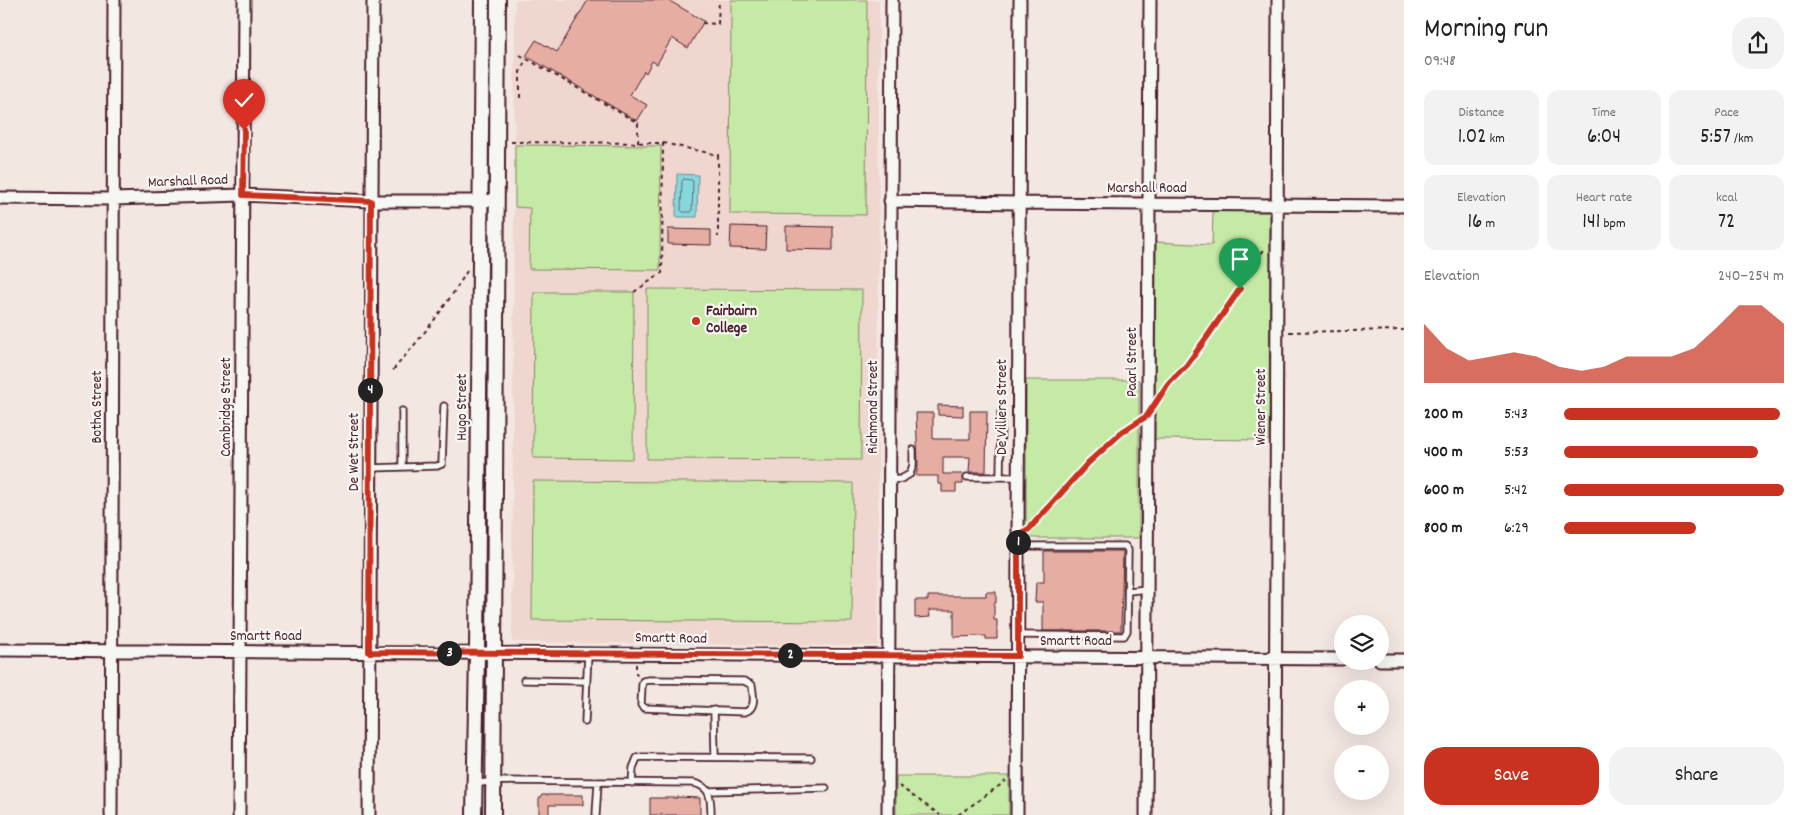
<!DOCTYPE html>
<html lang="en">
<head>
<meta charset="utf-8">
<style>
	body { margin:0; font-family:Dekko,sans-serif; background:#f2f2f2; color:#202124; height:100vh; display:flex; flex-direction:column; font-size:19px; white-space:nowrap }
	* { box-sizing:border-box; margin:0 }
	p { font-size:16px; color:#757577 }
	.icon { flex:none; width:28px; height:28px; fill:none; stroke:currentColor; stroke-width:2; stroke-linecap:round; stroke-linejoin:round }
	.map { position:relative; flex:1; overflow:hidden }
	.side { display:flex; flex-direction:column; background:#fff; width:400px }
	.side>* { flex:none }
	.tools { position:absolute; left:1334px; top:615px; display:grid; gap:10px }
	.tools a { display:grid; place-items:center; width:55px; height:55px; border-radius:50%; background:#fff; box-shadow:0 5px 20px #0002; font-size:25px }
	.pin { position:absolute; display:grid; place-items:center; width:42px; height:42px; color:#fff; margin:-51px -21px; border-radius:50% 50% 50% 0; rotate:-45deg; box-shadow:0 0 5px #0007 }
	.pin .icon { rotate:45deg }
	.km { position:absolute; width:25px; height:25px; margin:-12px; border-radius:50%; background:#222; color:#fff; font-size:14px; line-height:25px; text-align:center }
	.round { display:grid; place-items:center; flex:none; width:52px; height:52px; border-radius:20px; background:#f2f2f2 }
	.summary { display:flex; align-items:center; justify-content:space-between; height:85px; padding:0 20px }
	h1 { font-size:28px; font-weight:600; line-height:38px }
	.metrics { display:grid; grid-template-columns:repeat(3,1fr); gap:8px; height:85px; padding:5px 20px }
	.metrics div { display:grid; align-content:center; border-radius:12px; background:#f2f2f2; text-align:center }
	.metrics b { font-size:21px; font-weight:600 }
	.metrics small { font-size:14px; font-weight:400 }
	.metrics p { font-size:14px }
	.chart { height:140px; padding:10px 20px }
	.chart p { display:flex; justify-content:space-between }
	.chart svg { width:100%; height:90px; margin-top:5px; fill:#c8321e; opacity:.7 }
	.action { display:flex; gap:10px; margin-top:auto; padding:10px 20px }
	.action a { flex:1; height:58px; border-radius:20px; background:#c8321e; color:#fff; font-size:20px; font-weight:600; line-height:58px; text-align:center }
	.action a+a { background:#f2f2f2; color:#202124 }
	ul { padding:0 20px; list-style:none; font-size:16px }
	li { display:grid; grid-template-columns:80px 60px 1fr; align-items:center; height:38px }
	li i { height:12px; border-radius:6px; background:#c8321e }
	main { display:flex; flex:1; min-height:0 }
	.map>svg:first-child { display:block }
	.built { fill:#efd6cf }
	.green { fill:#c4eaa5; stroke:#878468 }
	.water { fill:#87d8dd; stroke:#6f8e96 }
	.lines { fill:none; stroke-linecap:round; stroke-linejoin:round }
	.shore { stroke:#626972; stroke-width:1 }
	.building { fill:#e6ada2; stroke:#4a1f2b }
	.service-casing { stroke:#4a1f2b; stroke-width:9 }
	.minor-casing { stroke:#4a1f2b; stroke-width:15 }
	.tertiary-casing { stroke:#4a1f2b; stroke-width:18 }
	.path { stroke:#4a1f2b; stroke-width:2; stroke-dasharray:4 4; stroke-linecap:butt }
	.service { stroke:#f6f6f2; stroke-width:5.5 }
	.minor { stroke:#f6f6f2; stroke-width:11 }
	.tertiary { stroke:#f6f6f2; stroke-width:14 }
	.route-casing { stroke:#fff; stroke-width:10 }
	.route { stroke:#c8321e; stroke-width:6 }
	.poi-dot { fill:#c8321e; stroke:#f6f6f2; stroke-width:2 }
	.labels { text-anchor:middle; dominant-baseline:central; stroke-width:4.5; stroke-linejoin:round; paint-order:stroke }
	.street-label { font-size:15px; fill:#4a1f2b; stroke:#f6f6f2 }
	.poi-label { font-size:15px; font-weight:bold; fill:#4a1f2b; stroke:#f6f6f2; text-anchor:start }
</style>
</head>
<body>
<main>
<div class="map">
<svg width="1404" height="815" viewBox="0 0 1404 815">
	<rect width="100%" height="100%" fill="#f3e7e2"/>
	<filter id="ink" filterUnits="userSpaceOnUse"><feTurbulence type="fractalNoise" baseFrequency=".02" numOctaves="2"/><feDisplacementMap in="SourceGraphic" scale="10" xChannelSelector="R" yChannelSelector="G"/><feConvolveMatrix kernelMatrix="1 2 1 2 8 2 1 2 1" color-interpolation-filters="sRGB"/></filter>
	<g filter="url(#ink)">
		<path class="built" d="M515 0H879L878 646 512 642Z"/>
		<path class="green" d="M731 0H867L866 215 730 214Z
			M515 145 661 146 660 270 529 269 530 208 515 207Z
			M1213 211 1268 212 1270 214 1269 440 1155 439 1156 242 1212 245Z
			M647 289 862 290 861 460 647 459Z
			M534 292H634L633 459 533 458Z
			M1026 380H1139V538H1026Z
			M533 481 853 483 852 622 532 620Z
			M896 776H1009V815H896Z"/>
		<path class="water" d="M677 174 698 175 697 217H676Z"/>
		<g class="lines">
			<path class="shore" d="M684 179 691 180 693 181 692 210 690 212H683L681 210 682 182Z"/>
		</g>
		<path class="building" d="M588 0H668L704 21 688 48 672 38 657 64 652 61 646 73 644 71 630 95 647 105 637 121 526 56 536 40 557 52Z
			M731 226 766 227 765 249 730 248Z
			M786 226 833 227V250L786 249Z
			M668 229 711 230V245L668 244Z
			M938 405 963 406V416L938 415Z
			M970 411H987L986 472H969L970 457H943V474H963V484H956V492H942V484H938V476H916L918 465 916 413H933V439H970Z
			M1044 551H1123L1121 631H1043V602H1035L1036 582H1044Z
			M986 592H996V603H994V620H997V639H986V636L954 637V610H929L930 617 915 618V600H928V596H986Z
			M542 795H583V805H549V815H539V799Z
			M677 797 700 798V815H650V798H677Z"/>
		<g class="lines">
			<defs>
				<path id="service" d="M402 411V467
					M370 468 437 466 442 464 444 406
					M967 477H1000L1001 412
					M1000 477H1018
					M889 480 901 479 910 474 913 465V450
					M1129 591 1147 589
					M1018 635 1124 636 1127 631 1128 550 1125 546H1018
					M524 680 586 681
					M649 680 744 681 752 685C753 695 757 708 745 712L644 708 641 705 642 685 643 681Z
					M714 710 715 756
					M585 722 588 653
					M632 783 633 768 637 758 642 757 811 758
					M475 784 493 781 693 783C711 786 711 799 711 815
					M708 791 826 788
					M596 815 598 783"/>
				<path id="minor" d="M0 198 113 199 243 195 371 201H481L497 200
					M890 201 1019 203 1404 206
					M0 650 1342 659
					M1380 660H1404
					M111 815 114 0
					M239 815 244 0
					M369 815 373 0
					M888 815 892 0
					M1017 815 1020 0
					M1146 815 1150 0
					M1275 815 1278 0"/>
				<path id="tertiary" d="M474 815 477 654 482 0
					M493 815 498 0"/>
			</defs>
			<use href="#service" class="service-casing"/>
			<use href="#minor" class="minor-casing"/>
			<use href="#tertiary" class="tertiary-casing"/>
			<path class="path" d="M702 23 718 24 719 0
				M520 55 638 123V143
				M520 98V72L526 59
				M511 142 663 143 718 155V237
				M634 292 662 273 663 143
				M1289 332 1404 330
				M393 370C420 339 446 307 467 271
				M1160 397 1207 337 1265 248
				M1029 529C1063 492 1095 450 1137 422
				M636 664V674L638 676
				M899 786 940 815
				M958 815 1006 781"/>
			<use href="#service" class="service"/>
			<use href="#minor" class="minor"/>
			<use href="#tertiary" class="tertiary"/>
		</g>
	</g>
	<g class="lines" filter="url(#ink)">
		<defs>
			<path id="route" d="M244 130 243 195 371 201 369 652 1018 656V535L1029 529 1088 463 1122 432 1147 416 1168 384 1187 365 1207 337 1240 289"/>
		</defs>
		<use href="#route" class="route-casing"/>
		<use href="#route" class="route"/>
	</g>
	<circle class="poi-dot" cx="696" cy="321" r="5"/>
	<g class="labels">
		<g class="street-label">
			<text transform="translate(188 182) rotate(-2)">Marshall Road</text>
			<text x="1147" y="189">Marshall Road</text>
			<text transform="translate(1133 362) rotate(-90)">Paarl Street</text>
			<text transform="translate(98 407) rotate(-90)">Botha Street</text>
			<text transform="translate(227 407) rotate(-90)">Cambridge Street</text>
			<text transform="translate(463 407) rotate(-90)">Hugo Street</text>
			<text transform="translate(874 407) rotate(-90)">Richmond Street</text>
			<text transform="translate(1003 407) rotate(-90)">De Villiers Street</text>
			<text transform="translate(1262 407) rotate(-90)">Wiener Street</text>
			<text transform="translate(355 452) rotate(-90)">De Wet Street</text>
			<text x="266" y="637">Smartt Road</text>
			<text transform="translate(671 639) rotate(1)">Smartt Road</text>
			<text x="1076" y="642">Smartt Road</text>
		</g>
		<g class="poi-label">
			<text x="706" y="312">Fairbairn<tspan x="706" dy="17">College</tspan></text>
		</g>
	</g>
</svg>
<div class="tools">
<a><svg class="icon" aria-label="layers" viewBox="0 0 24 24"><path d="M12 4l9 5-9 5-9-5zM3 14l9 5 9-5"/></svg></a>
<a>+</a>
<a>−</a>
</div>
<div class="pin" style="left:1240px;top:289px;background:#1e9e55"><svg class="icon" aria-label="arrive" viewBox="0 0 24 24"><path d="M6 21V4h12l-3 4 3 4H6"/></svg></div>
<div class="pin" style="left:244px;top:130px;background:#d93025"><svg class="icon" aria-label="check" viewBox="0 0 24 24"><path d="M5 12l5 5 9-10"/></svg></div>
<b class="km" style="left:1018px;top:542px">1</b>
<b class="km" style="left:790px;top:655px">2</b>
<b class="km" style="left:449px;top:653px">3</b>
<b class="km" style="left:370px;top:390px">4</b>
</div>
<section class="side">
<div class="summary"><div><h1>Morning run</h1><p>09:48</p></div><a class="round"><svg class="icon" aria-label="share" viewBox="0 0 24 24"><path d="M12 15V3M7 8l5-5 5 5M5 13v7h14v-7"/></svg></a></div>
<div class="metrics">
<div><p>Distance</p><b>1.02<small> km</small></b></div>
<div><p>Time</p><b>6:04</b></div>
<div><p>Pace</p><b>5:57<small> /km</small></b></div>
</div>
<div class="metrics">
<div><p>Elevation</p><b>16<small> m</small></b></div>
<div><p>Heart rate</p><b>141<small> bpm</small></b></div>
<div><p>kcal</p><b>72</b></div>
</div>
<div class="chart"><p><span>Elevation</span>240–254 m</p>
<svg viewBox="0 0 160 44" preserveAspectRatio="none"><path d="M0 44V15L10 27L20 33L30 31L40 29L50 31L60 36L70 38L80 36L90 31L100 31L110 31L120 27L130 17L140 6L150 6L160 15V44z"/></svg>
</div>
<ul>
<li><b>200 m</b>5:43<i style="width:98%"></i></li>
<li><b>400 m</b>5:53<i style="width:88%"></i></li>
<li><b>600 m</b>5:42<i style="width:100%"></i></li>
<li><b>800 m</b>6:29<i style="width:60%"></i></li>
</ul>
<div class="action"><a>Save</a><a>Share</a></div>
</section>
</main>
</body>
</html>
